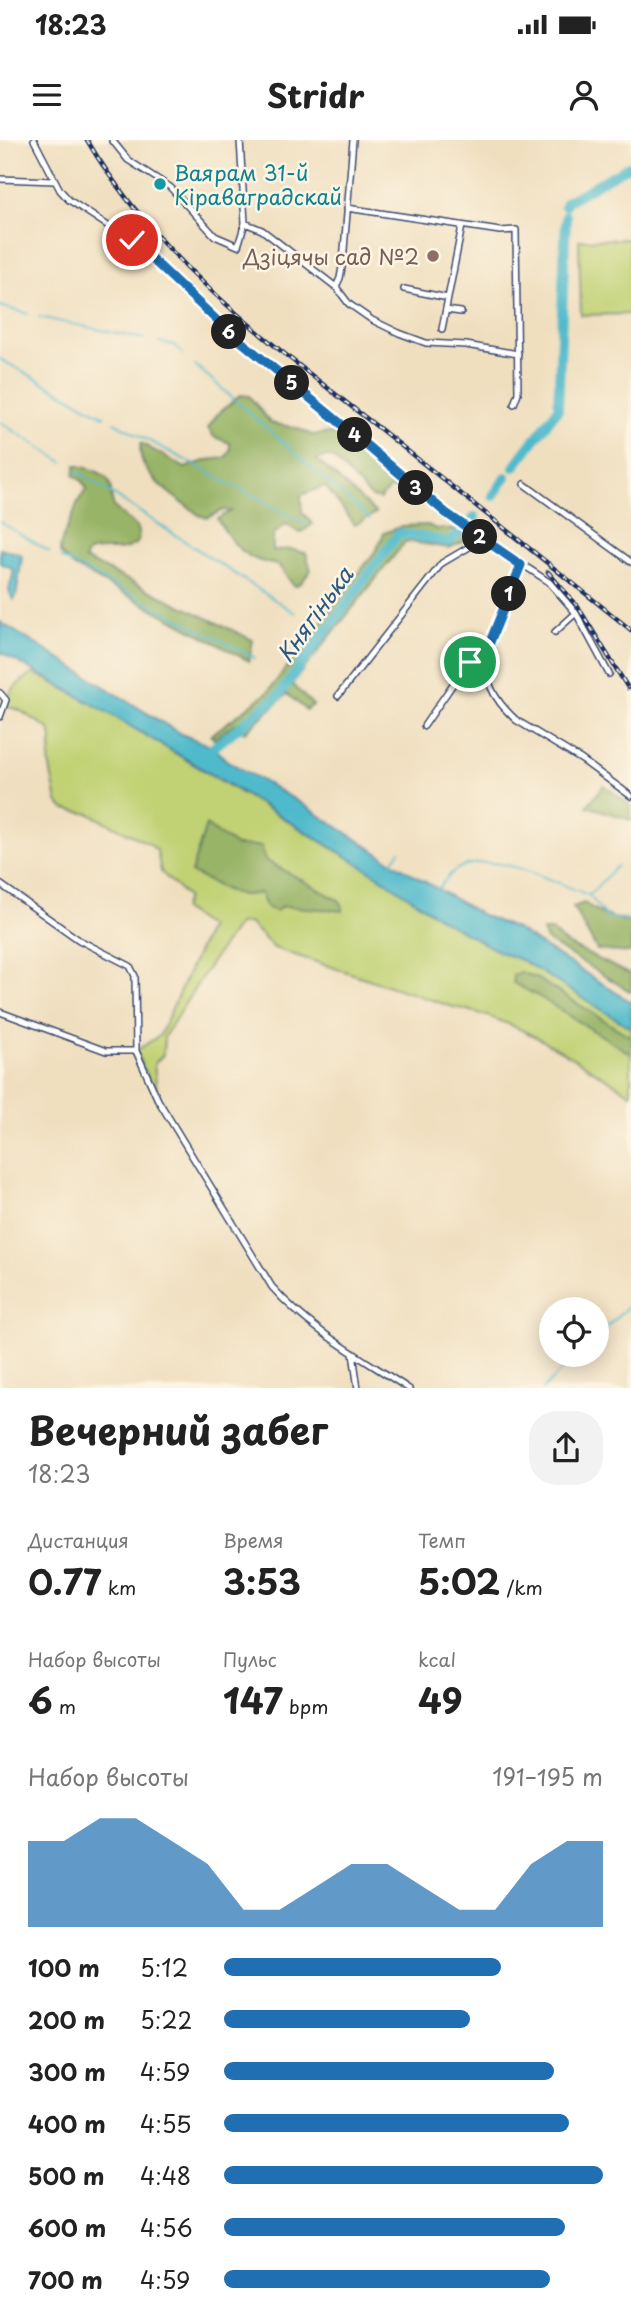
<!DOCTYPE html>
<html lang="ru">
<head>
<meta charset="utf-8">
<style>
	body { margin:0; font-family:"Playpen Sans",sans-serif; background:#f2f2f2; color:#222; height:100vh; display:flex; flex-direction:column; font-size:26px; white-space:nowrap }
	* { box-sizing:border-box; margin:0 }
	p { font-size:23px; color:#767676 }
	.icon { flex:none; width:38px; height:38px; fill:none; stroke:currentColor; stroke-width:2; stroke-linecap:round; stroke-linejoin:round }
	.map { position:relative; height:1248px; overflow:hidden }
	.drawer { display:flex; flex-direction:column; background:#fff; flex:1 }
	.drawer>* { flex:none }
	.buttons { position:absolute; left:539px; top:1157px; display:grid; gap:14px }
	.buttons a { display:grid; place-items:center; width:70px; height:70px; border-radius:50%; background:#fff; box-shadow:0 4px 18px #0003; font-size:35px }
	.pin { position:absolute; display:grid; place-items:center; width:60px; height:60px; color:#fff; margin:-30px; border:4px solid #fff; border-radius:50%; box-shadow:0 2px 7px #0007 }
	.km { position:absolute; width:35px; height:35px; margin:-18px; border-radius:50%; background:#222; color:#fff; font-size:19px; line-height:35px; text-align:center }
	.round { display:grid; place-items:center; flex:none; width:74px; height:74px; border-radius:28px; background:#f2f2f2 }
	.head { display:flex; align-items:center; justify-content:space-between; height:119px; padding:0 28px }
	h1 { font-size:38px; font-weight:700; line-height:52px }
	.stats { display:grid; grid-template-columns:repeat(3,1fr); gap:10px; height:119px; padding:7px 28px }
	.stats div { display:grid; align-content:center }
	.stats b { font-size:35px; font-weight:700 }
	.stats small { font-size:19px; font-weight:400 }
	.stats p { font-size:19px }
	.chart { height:196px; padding:14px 28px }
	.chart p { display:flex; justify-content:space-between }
	.chart svg { width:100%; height:126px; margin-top:7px; fill:#1f6fb2; opacity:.7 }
	ul { padding:0 28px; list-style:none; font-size:23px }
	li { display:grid; grid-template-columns:112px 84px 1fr; align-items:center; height:52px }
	li i { height:18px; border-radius:9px; background:#1f6fb2 }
	.status { display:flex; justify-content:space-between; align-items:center; height:49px; padding:0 35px; background:#fff; direction:ltr }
	.status svg { height:19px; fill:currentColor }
	header { display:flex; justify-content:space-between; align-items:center; height:91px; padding:0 28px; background:#fff; font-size:32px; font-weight:700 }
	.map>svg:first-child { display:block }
	.green { fill:#c1d275; stroke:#6e806a; stroke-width:2 }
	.forest { fill:#98b466; stroke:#5a7262; stroke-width:2 }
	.water { fill:#4fbacb; stroke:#357494; stroke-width:2 }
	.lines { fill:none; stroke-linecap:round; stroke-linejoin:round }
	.stream { stroke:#4fbacb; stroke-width:2 }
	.river { stroke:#4fbacb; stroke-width:10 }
	.street-casing { stroke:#3b496d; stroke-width:8 }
	.street { stroke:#fff; stroke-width:5 }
	.rail-casing { stroke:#1b2f5e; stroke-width:4.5 }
	.rail { stroke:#fcf5e5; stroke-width:2; stroke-dasharray:5; stroke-linecap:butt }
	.route-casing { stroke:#fff; stroke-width:14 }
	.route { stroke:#1f6fb2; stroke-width:9 }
	.culture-dot { fill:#0f9aa8; stroke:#fcf5e5; stroke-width:2.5 }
	.education-dot { fill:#8d6e63; stroke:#fcf5e5; stroke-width:2.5 }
	.labels { text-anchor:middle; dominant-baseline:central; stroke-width:5; stroke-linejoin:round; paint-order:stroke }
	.culture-label { font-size:21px; fill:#0d838f; stroke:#fcf5e5; text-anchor:start }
	.education-label { font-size:21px; fill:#785e54; stroke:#fcf5e5; text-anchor:end }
	.water-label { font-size:23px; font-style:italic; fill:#2b597f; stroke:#fcf5e5 }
</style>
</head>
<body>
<div class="status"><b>18:23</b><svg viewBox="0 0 49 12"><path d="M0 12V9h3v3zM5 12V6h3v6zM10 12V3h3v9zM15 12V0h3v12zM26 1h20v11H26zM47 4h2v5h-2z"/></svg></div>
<header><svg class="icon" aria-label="menu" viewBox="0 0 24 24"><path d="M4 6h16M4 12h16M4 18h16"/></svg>Stridr<svg class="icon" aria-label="person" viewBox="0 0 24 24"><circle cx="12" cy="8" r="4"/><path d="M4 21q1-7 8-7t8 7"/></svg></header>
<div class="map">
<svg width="631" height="1249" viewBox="0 0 631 1249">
	<rect width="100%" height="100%" fill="#fcf5e5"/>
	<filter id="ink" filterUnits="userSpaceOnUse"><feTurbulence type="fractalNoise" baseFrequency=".0143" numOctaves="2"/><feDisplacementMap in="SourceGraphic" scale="14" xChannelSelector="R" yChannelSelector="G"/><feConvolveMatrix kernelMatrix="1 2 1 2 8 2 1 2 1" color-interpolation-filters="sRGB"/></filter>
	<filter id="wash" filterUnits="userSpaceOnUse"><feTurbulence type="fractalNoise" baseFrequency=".00686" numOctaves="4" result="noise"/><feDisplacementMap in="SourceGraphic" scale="28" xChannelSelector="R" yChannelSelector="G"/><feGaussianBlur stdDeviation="1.57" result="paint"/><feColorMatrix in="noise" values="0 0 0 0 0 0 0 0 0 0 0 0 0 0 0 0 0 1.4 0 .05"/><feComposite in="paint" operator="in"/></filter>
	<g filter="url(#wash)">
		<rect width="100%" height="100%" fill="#f0dfbf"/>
		<path class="green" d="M630 99 631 174 581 175 579 100Z
			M34 533 100 568 380 737 444 781 498 811 523 821 631 888V954C576 920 518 879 453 867L274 808 249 783 238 784 203 835 164 897 163 915 154 924 158 960 136 911 160 895 209 787 183 769 187 757 161 732 157 711 150 704 90 674 64 669 57 662 49 623 52 599 49 589 19 570 5 566C7 552 22 540 34 533Z"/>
		<path class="forest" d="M240 255 249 256 271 283 296 288 312 295 329 293 349 300 362 311 367 319 386 328 416 356 411 360 398 349 390 348 380 359 371 357 333 318 324 317 317 320 376 373 355 385 325 346 301 355 302 372 313 384 300 393 286 384 273 395V411L290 409 306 413 311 430 301 443 294 446 278 425C245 421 234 406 217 379L231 371 223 370 207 378 199 375C178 358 134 335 141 303L185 328 207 320 225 318 230 311V303L214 297 208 288 217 275Z
			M76 325C86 328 100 330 107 339 114 347 109 358 114 366 124 381 142 381 138 402 121 416 106 406 88 412L84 419 253 500 249 521 73 426 60 413C60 399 66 392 71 380 78 364 75 363 87 349L82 341 74 335Z
			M428 385 436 389H456L465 401 449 408 406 401 292 544 313 565 306 570 287 554 245 592 234 584 214 599 211 595 267 553 377 409 384 393 402 386Z
			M604 645 631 666V680L587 666Z
			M206 685 236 706H261L265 720 340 761 343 771 283 766 276 771 267 768 260 753C255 754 248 755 243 755 225 753 208 739 191 733Z
			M584 763 604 775 631 783V813L597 810 573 767Z
			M543 791H552L565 803 631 835V852L552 804 545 799Z
			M520 832 536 838 631 897V914L538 856 513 843V835Z"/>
		<path class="water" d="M0 409 18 413 22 416 16 457 13 460 9 450 14 431 8 426 0 423Z
			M0 482 181 594 214 607 226 620 299 662 392 722 482 775 516 789 631 862V888L523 821 498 811 444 781 380 737 238 650 100 568 0 512Z"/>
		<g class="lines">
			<path class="stream" d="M0 166 28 174
				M39 177 144 199
				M159 202 174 205 183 214
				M0 219 104 276
				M195 225 370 379
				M0 282 63 322
				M114 282 307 385
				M77 331 295 473
				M0 382 50 412
				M61 418 255 518
				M392 722 400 711
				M438 749C443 743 450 733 457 729 495 709 552 742 589 755L617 726
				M589 755 607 778 631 779
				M597 1197 631 1163
				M543 1249 578 1214"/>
			<path class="river" d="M565 66 566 62 631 25
				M514 327 558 269 566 76
				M493 356 506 337
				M470 384 475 377
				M208 615 214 607 278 556 399 393 449 402 461 392"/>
		</g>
	</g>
	<g filter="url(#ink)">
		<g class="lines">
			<defs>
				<path id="street" d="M34 0 60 50 69 60 143 109 226 189 345 287 446 374 549 442 576 473 555 492
					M112 0 128 20 170 47 215 96 238 106 245 83 240 0
					M0 39 55 41
					M347 68 500 91 516 90 518 253 514 264
					M245 83 262 90 336 147 349 164 372 180 399 193 426 203 466 205 518 214
					M336 147 340 138 343 122 353 0
					M404 149 448 158
					M446 170 461 172
					M442 189 462 86
					M524 344 631 422
					M576 473 609 534
					M488 507C483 540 492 558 516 580L582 620 631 656
					M0 553 6 560 0 577
					M338 556 442 423 471 406 480 397
					M424 586 462 531 488 507 521 424
					M0 744 79 800 130 826 135 836 136 911 158 960 272 1147C311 1191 361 1217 409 1249
					M0 872 106 911H136
					M353 1213 358 1249"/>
			</defs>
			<use href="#street" class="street-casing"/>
			<use href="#street" class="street"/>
			<defs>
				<path id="rail" d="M87 0C158 121 270 203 379 288 463 355 547 422 631 490
					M548 432 578 467 628 548"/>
			</defs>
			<use href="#rail" class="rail-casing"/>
			<use href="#rail" class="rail"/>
		</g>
	</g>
	<g class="lines" filter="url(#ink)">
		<defs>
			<path id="route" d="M132 100 226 189 345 287 446 373 521 425 488 507 470 522"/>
		</defs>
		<use href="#route" class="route-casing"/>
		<use href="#route" class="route"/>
	</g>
	<circle class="culture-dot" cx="160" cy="44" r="7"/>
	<circle class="education-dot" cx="433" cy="116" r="7"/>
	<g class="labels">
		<g class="culture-label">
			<text x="174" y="32">Ваярам 31-й<tspan x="174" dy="24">Кіраваградскай</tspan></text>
		</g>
		<g class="education-label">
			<text x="419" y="116">Дзіцячы сад №2</text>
		</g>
		<g class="water-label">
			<text transform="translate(314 474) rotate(-54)">Княгінька</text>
		</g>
	</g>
</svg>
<div class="buttons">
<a><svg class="icon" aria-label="locate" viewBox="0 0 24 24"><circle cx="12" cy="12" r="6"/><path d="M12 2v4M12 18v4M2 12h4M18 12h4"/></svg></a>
</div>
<div class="pin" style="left:470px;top:522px;background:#1e9e55"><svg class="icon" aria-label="arrive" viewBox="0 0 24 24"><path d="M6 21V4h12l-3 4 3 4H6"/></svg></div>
<div class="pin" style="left:132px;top:100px;background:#d93025"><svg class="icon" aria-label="check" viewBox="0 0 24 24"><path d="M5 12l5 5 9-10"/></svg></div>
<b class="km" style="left:509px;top:454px">1</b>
<b class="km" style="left:480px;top:397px">2</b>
<b class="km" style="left:416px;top:348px">3</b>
<b class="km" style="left:355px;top:295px">4</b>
<b class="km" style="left:292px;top:243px">5</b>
<b class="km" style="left:229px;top:192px">6</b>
</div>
<section class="drawer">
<div class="head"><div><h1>Вечерний забег</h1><p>18:23</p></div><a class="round"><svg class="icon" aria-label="share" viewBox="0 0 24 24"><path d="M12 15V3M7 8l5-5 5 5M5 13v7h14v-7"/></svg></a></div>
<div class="stats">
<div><p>Дистанция</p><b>0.77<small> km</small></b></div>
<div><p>Время</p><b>3:53</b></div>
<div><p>Темп</p><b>5:02<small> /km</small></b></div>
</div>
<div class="stats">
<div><p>Набор высоты</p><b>6<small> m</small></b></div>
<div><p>Пульс</p><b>147<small> bpm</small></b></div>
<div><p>kcal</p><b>49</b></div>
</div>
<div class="chart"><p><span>Набор высоты</span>191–195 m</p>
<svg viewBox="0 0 160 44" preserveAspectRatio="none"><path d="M0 44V14L10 14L20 6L30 6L40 14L50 22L60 38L70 38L80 30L90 22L100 22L110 30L120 38L130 38L140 22L150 14L160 14V44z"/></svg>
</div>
<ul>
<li><b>100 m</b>5:12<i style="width:73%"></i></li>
<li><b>200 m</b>5:22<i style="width:65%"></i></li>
<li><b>300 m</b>4:59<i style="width:87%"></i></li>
<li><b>400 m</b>4:55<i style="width:91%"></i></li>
<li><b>500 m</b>4:48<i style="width:100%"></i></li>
<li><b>600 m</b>4:56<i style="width:90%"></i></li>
<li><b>700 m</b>4:59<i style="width:86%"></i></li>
</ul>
</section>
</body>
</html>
